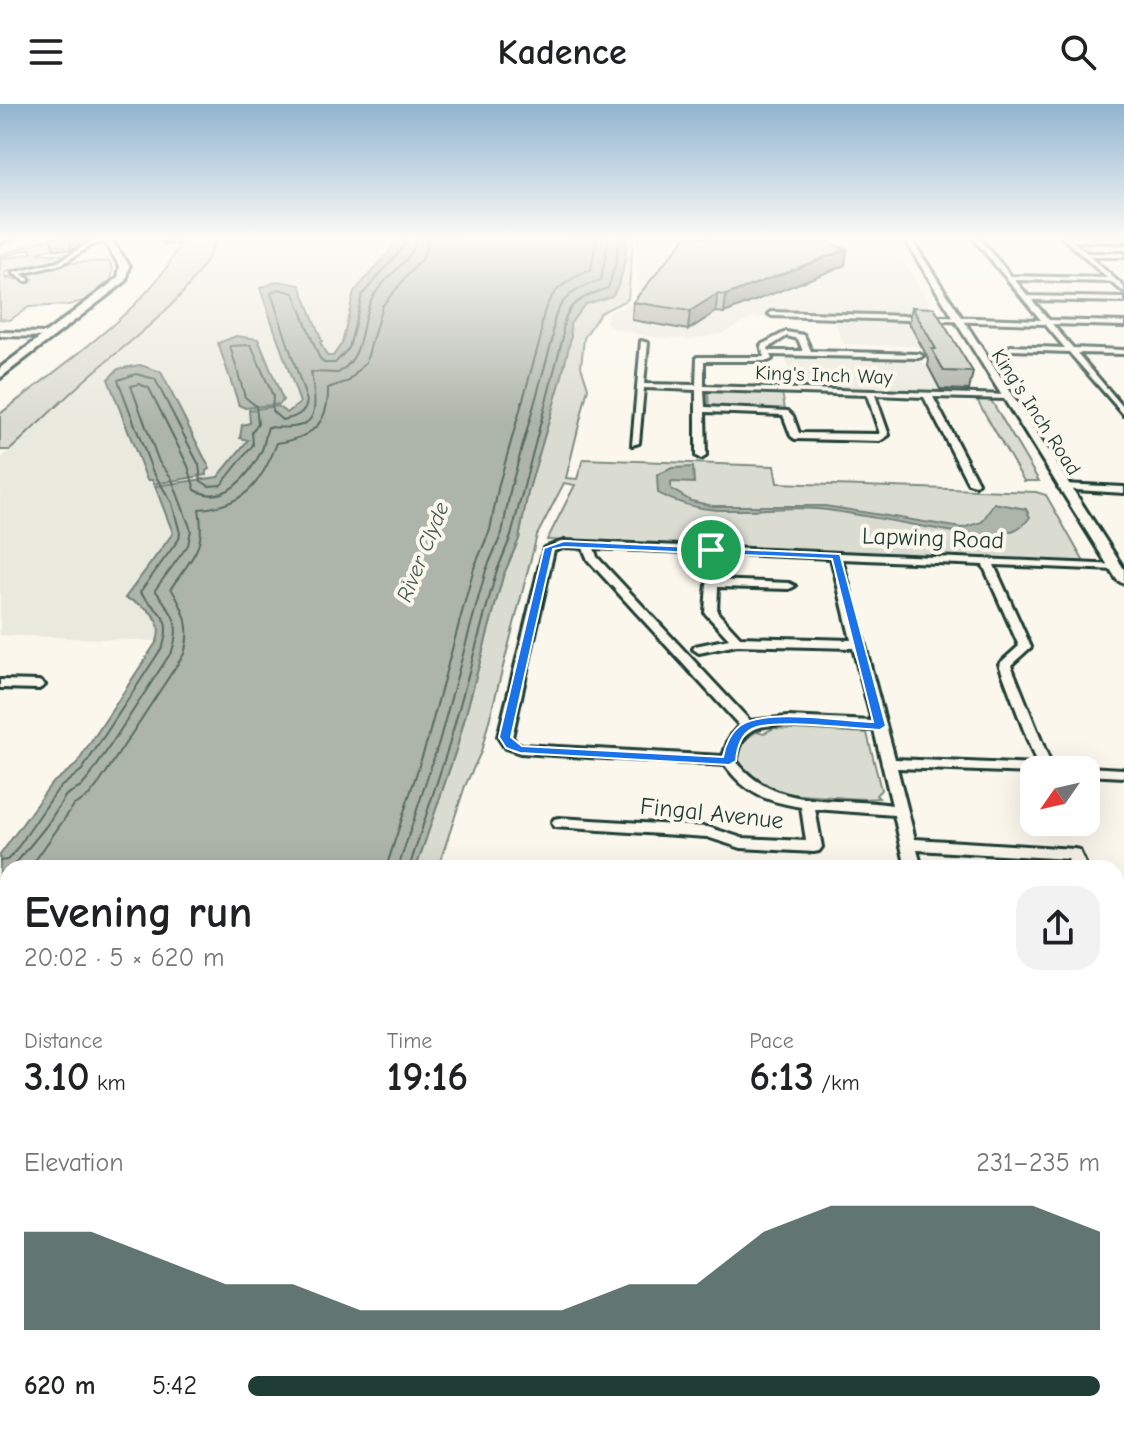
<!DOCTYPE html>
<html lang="en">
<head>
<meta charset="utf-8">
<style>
	body { margin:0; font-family:"Comic Neue",sans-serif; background:#f2f2f2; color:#202124; height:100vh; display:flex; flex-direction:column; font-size:30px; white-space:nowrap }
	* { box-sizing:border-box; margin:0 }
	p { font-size:26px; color:#757577 }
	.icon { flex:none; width:44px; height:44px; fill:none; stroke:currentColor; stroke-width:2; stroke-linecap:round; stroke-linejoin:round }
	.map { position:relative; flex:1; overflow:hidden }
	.drawer { position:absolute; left:0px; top:756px; width:1124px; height:572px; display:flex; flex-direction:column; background:#fff; border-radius:24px 24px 0 0; box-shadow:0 8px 32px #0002 }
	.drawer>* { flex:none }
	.needle { width:52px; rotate:236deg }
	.buttons { position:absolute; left:1020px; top:652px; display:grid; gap:16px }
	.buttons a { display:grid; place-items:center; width:80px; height:80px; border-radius:16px; background:#fff; box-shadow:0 8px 32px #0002; font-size:40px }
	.pin { position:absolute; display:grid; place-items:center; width:68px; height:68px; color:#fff; margin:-34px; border:4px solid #fff; border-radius:50%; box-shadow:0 2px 8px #0007 }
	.round { display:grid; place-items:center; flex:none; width:84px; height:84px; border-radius:24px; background:#f2f2f2 }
	.summary { display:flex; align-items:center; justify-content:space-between; height:136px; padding:0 24px }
	h1 { font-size:44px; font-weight:700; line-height:60px }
	.stats { display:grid; grid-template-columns:repeat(3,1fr); gap:12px; height:136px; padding:8px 24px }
	.stats div { display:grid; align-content:center }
	.stats b { font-size:40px; font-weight:700 }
	.stats small { font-size:22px; font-weight:400 }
	.stats p { font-size:22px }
	.chart { height:224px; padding:16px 24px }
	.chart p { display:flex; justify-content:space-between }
	.chart svg { width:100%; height:144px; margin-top:8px; fill:#1f3d34; opacity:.7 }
	ul { padding:0 24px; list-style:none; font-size:26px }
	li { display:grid; grid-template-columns:128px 96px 1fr; align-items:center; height:60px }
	li i { height:20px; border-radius:10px; background:#1f3d34 }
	header { display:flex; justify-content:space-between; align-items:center; height:104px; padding:0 24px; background:#fff; font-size:36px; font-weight:700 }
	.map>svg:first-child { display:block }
	.built { fill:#eae9de }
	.green { fill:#dbdcd1; stroke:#7d8c82; stroke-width:2 }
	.water { fill:#adb4aa; stroke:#74847b; stroke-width:2 }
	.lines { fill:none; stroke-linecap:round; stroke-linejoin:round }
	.shore { stroke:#586d63; stroke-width:2 }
	.minor-casing { stroke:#1f3d34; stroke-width:6 }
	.tertiary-casing { stroke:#1f3d34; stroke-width:6 }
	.primary-casing { stroke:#1f3d34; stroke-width:6 }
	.minor { fill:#fbf7ec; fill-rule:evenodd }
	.tertiary { fill:#fbf7ec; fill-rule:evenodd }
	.primary { fill:#fbf7ec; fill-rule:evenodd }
	.wall { fill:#a9ada3; stroke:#1f3d34; stroke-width:2 }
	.shaded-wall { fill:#898d85; stroke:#1f3d34; stroke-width:2 }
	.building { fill:#c4c9be; stroke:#1f3d34; stroke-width:2 }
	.route { fill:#1a73e8; stroke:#fff; stroke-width:2; fill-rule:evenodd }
	.labels { text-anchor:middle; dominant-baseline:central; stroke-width:8; stroke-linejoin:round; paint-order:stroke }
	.far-street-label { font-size:20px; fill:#1f3d34; stroke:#fbf7ec }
	.far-water-label { font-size:22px; font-style:italic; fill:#425b52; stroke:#fbf7ec }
	.street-label { font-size:24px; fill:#1f3d34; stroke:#fbf7ec }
</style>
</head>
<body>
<header><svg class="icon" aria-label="menu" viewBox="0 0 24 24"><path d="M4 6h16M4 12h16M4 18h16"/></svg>Kadence<svg class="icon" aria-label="search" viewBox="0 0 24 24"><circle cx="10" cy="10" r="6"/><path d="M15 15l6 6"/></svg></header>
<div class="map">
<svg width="1124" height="1328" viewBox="0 0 1124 1328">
	<rect width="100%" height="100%" fill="#fbf7ec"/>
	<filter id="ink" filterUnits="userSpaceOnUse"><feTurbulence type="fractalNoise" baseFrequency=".0125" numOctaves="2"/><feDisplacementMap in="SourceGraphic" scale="16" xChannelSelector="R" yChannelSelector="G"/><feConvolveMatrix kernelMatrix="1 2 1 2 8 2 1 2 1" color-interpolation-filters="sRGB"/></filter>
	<g filter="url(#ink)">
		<path class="built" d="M216 133H402L354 188 342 239 334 251 327 252 324 247 289 263 299 300 287 309 279 304 250 307V319L242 321 240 335 248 336 218 373 155 382 173 429 132 496 149 507 158 517 160 522 157 537 0 531V356L41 315 166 206 210 151Z
			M639 133H890L937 212 839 210 835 215 933 218 946 243 844 240 834 215 752 213 721 230 690 235 652 233 612 224 606 218 608 209 632 199 637 192Z
			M785 253 921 255 925 261 955 262 973 288 793 283Z"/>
		<path class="green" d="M53 133 65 140 37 149 64 151 54 157 6 168 5 173 12 172 6 175H34L23 169 67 159 109 157 113 165 111 176 87 196 68 201 29 203 10 216 0 215V156L32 149 30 144 0 154V151Z
			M182 133H217C197 192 131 235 86 275 60 298 33 325 10 346H0V310C51 269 164 194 182 133Z
			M627 133H633V139L628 195 600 209 584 234 581 262 588 284 566 374 577 375 583 355 774 362 777 379 1036 388 1046 391 1084 458 547 436 575 381 564 379 537 431 481 648 465 682 438 764H416L457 643 503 472 519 435 528 388 571 233 569 220 585 200 612 192C624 174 625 154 627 133Z
			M708 286 782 288 785 305 709 303Z
			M977 296H991L1039 377H1024Z
			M774 624 867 629 881 686 876 691 879 694C864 696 849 694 834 693 799 691 756 693 739 656L742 638 757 627 764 629Z"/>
		<path class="water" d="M402 133H627C625 154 624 174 612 192L585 200 570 220 571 233 561 276 528 388 519 435 503 472 457 643 416 764H8V1320H658L741 1328H0V751L51 680 76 661 157 537C165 514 146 501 125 494L173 429 155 382 218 373 248 336 240 334 242 321 250 319 249 306 278 302 287 309 300 299 260 184 278 177 300 181 322 237 320 238 327 252H333L342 239 354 188Z
			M236 232 258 235 283 296 280 300 245 304 239 301 218 239Z
			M140 261 161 268 210 365 206 367 207 371 154 380 152 376H147L108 275 118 265Z
			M693 363 694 379 671 378V385L691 397 713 402H825L962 424 982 418 994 399 1026 405 1030 413C1019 430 999 430 980 432 929 425 878 413 827 406 767 398 714 420 658 389L657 371 672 364Z"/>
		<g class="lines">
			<path class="shore" d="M0 757 7 756 14 749 58 685 82 666 163 542C173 511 157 509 140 488L179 435 180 429 172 399 152 366 118 276 136 270 155 275 199 361 201 377 209 382 221 381 253 341 252 328 258 319 256 302 245 293 230 242 251 241 273 292 272 307 282 316C294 314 305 310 307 297L271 189 279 185 294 189 319 253 324 259H335L349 244 362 191 405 141 407 133
				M12 764 47 721 66 691 81 683 91 671 172 547C182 519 172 508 155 486L188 441 191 426 171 373 159 358 131 282 139 280 149 284 188 362 195 386C224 402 248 373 261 348 265 340 265 331 268 323 319 327 318 312 311 268L338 269C365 252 359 224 370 198 382 172 411 162 417 133
				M30 764 74 701 89 692 100 678 184 550C192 524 185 507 171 484 193 452 206 445 199 405 244 402 261 380 277 339 311 334 329 320 328 284L349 277 366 258 382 202 424 152 429 133
				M386 764 428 634 474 464 490 426 499 380 541 232C541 195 558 179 591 166L597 133
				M398 764 439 638 486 466 502 429 511 383 553 233C551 200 571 185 601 176L609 133
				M409 764 449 641 496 469 511 432 563 233C561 201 581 193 608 184L616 159 619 133"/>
			<defs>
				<path id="minor" d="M7 133H15L0 139V135Z
					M972 133H978L1011 172 1107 174 1062 133 1124 134V138L1072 137 1087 149H1124V153H1090L1124 183V188L1111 178 1015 176 1028 192 1124 194V198L1032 196 1049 216 1124 218V222L1052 220 1073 244 1124 246V250L1077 249 1124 304V311L1069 248 1011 246 1007 244 1011 242 1065 244 1045 220 772 212 769 210 772 208 1041 216Z
					M107 134 109 137 92 141 62 160 21 170 29 175V177H25L13 169 58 158 88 139Z
					M0 228 52 229 56 231 52 233 0 232Z
					M786 228 804 231 811 247 919 250 923 252 919 254 770 251 772 255 768 257H704V282L1010 291V295H1007L933 293 978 379 976 381 968 379 924 293 875 291 889 331 880 337 795 335 791 332 783 311 705 308 706 352 701 355 696 352V286L644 284 639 339 632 341 641 237 648 239 644 280 696 281 697 253H764L761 241ZM787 232 798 235 803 247H769L768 244ZM704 286 867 291 880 330 799 329 793 312 788 307 705 303Z
					M1063 380 1124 383V389L1060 385 1058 383Z
					M564 437 1120 461 1121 463 1116 466 994 461 1031 543 1011 561 1051 661 1064 662 1071 666H1034V669L897 664 915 735 1074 745 1079 746 1087 764H1071L1068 755 917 746 922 764H906L894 711 815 705 822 743 819 747 814 748 741 744 707 733 554 723 552 719 554 715 559 714 708 723 742 734 806 737 801 703C766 697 746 690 725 661L520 649 505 644 498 633 544 444ZM564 443 583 444 588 456 739 621 729 635 723 652 522 641 515 638 512 633 554 446ZM594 444 831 454 851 536 740 533 717 508 718 483 789 485 795 482 789 479 713 476 707 479 705 509 729 535 695 542 693 545 699 549 737 541 853 544 872 617 788 613 750 617 597 453ZM842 455 983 461 1019 542 999 560 1037 661 895 655ZM788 620 874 626 892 701C835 692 776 708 736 657 743 622 757 622 788 620Z
					M0 576 39 577 45 581 39 585 0 584Z
					M1086 663 1124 665V673L1086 671V666H1080Z
					M1116 855 1122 857 1124 861V892L1118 890 1116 886Z
					M1116 904 1124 905V919L1116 918Z
					M1116 1192H1124V1214H1116Z
					M1030 1320H1054L1056 1328H1032Z"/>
				<path id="tertiary" d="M903 133H910L1124 465V480L1117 476Z"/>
				<path id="primary" d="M101 133H109L130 162 126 177 0 274V264L118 174 120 162Z"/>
			</defs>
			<use href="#minor" class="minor-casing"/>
			<use href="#tertiary" class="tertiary-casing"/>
			<use href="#primary" class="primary-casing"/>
			<use href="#minor" class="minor"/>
			<use href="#tertiary" class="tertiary"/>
			<use href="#primary" class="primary"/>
		</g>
		<path class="wall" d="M50 133H93V135L72 146 54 145Z
			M847 145 845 161 724 209 716 208 688 226 632 216 633 198Z
			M912 203 973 268 969 286 940 285 928 262 929 256 909 219Z"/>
		<path class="shaded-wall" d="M70 133H93V135L72 146 69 134Z
			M161 133H180L179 140 163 141Z
			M847 145 845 161 724 209 726 191Z
			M717 190 716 208 688 226 690 207Z"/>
		<path class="building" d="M686 133H809L847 145 726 191 717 190 690 207 633 198Z
			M912 203 934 204 973 268 944 267 932 245H936Z"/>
	</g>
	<linearGradient id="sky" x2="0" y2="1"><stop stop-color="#90b4cf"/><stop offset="0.42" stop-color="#fdfbf6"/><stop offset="1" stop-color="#fdfbf6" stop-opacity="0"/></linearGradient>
	<rect width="1124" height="319" fill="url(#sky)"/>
	<path class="route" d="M564 437 840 450 886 622 880 626C854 625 773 614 752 625 740 631 737 645 736 657L729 661 520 649 506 644 499 633 544 444ZM564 443 832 455 873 618C841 617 767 604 741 621 731 628 725 641 723 653L522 642 511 633 553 445Z"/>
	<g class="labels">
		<g class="far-street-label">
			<text transform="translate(824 271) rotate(2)">King's Inch Way</text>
			<text transform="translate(1036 308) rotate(57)">King's Inch Road</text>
		</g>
		<g class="far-water-label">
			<text transform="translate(423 448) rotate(-68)">River Clyde</text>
		</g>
		<g class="street-label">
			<text transform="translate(933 434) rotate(2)">Lapwing Road</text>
			<text transform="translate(712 709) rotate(6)">Fingal Avenue</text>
		</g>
	</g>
</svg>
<div class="buttons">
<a><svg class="needle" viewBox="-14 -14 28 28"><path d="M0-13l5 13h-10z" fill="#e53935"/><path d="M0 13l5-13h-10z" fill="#757577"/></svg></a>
</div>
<div class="pin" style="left:711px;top:446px;background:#1e9e55"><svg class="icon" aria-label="arrive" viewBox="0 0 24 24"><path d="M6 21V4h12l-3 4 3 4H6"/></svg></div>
<section class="drawer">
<div class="summary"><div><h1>Evening run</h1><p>20:02 · 5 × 620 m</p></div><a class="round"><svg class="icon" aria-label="share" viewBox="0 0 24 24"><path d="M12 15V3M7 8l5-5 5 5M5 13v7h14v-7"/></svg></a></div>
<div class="stats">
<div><p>Distance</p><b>3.10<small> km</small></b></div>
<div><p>Time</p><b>19:16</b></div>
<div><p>Pace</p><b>6:13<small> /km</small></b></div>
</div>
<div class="chart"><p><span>Elevation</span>231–235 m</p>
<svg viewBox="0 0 160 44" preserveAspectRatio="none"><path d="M0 44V14L10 14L20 22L30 30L40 30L50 38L60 38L70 38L80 38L90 30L100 30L110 14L120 6L130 6L140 6L150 6L160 14V44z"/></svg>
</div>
<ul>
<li><b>620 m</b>5:42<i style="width:100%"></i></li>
</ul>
</section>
</div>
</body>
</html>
